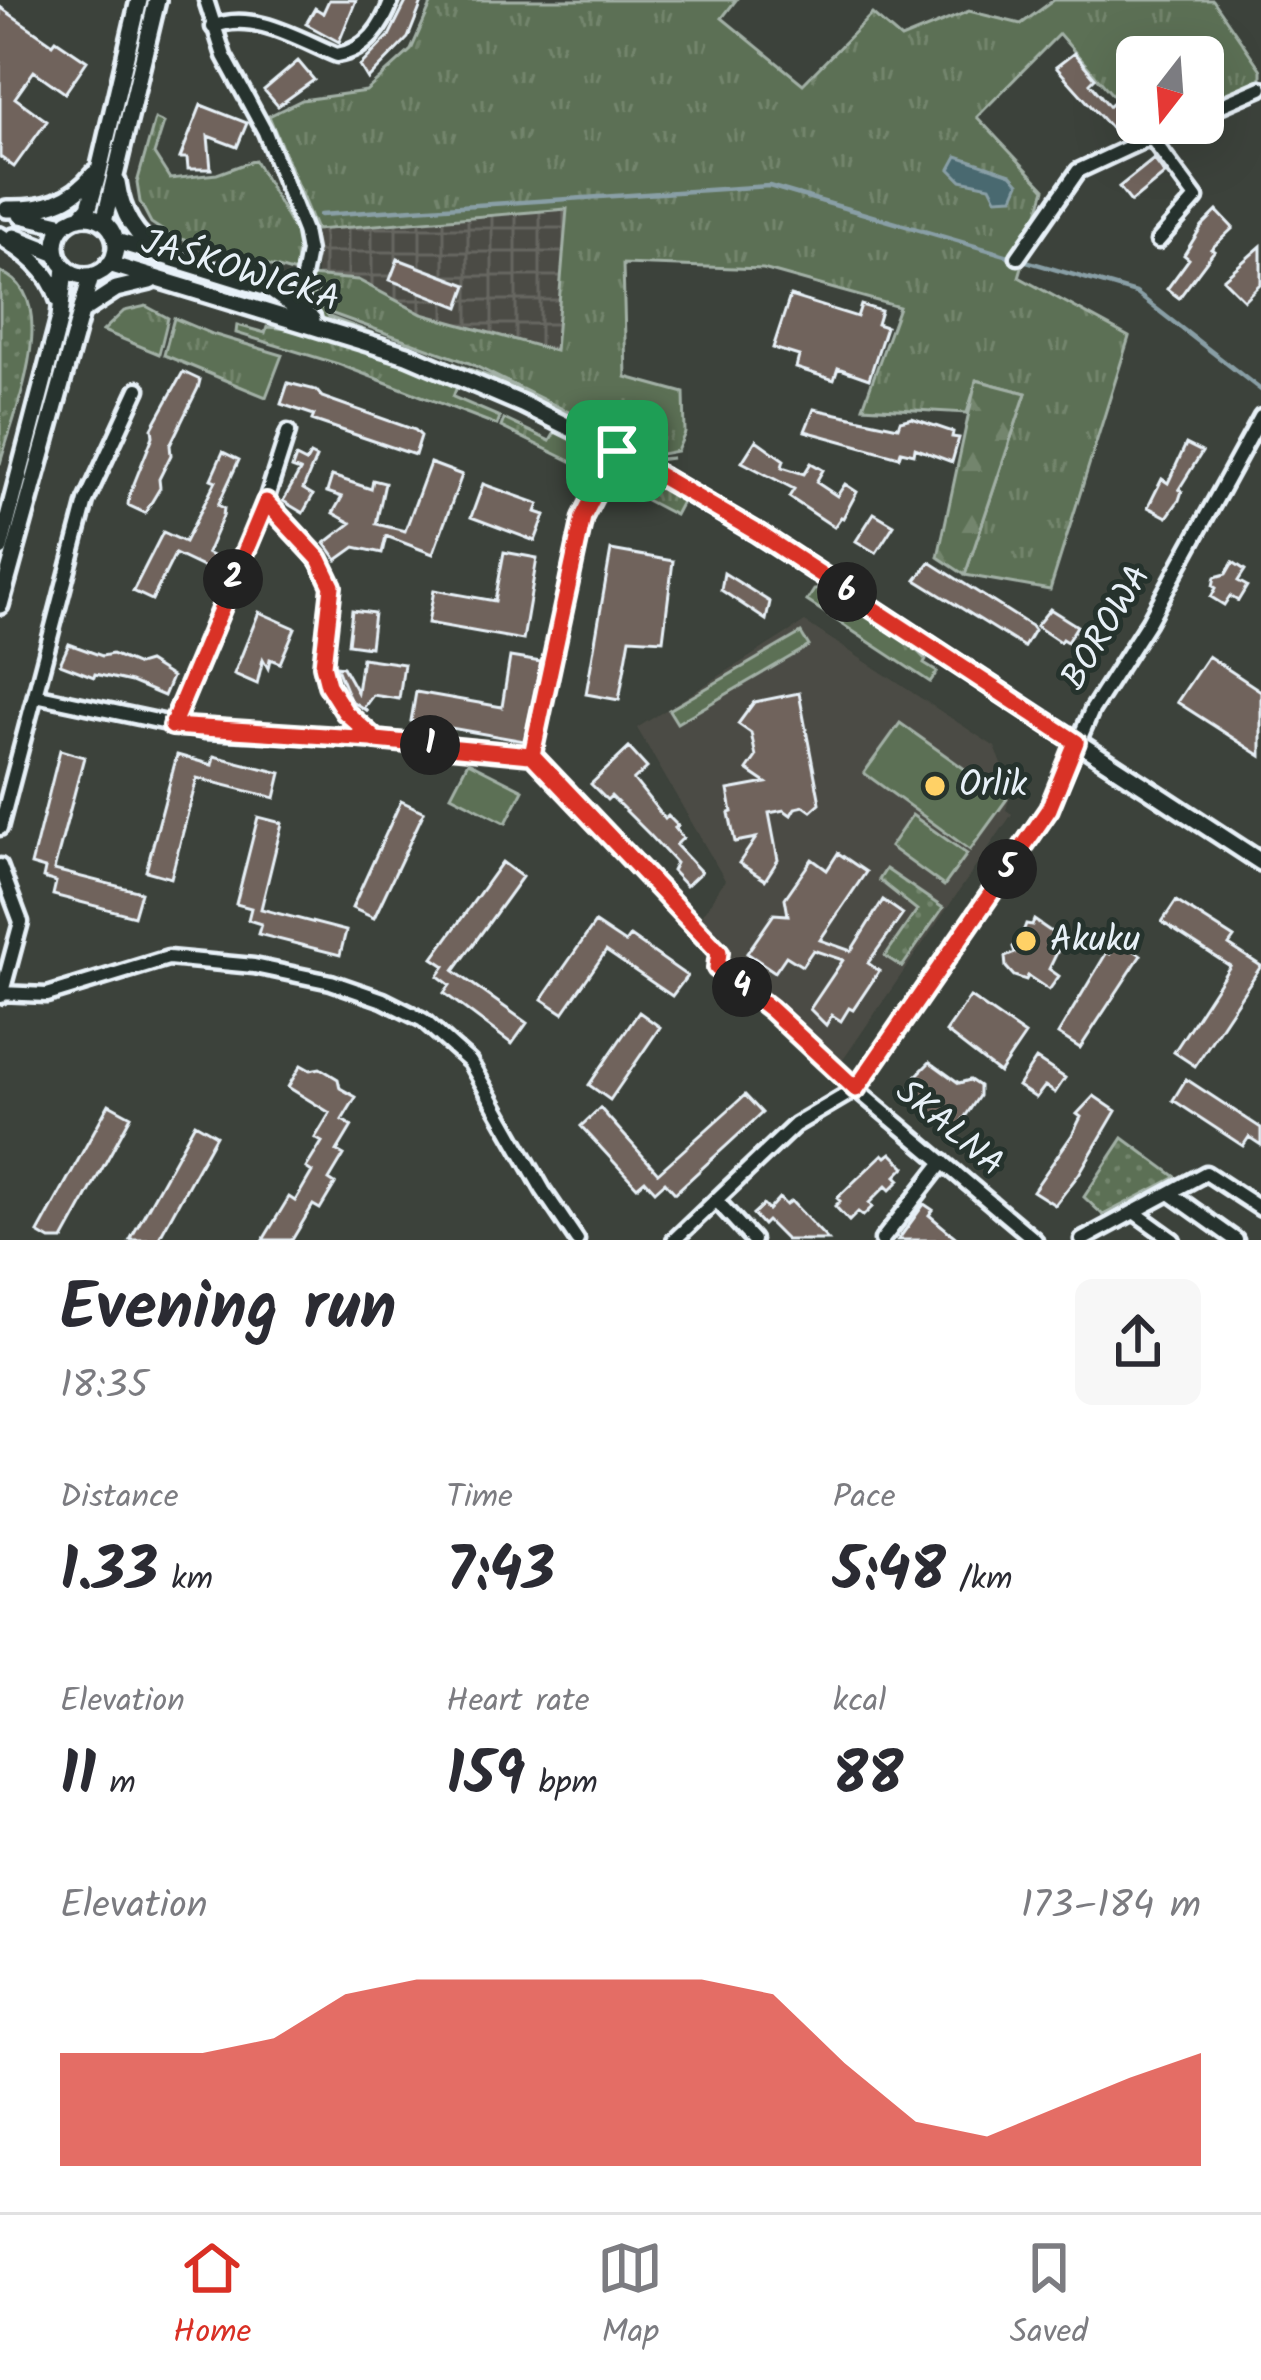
<!DOCTYPE html>
<html lang="en">
<head>
<meta charset="utf-8">
<style>
	body { margin:0; font-family:Kalam,sans-serif; background:#f7f7f7; color:#2b2b33; height:100vh; display:flex; flex-direction:column; font-size:45px; white-space:nowrap }
	* { box-sizing:border-box; margin:0 }
	p { font-size:39px; color:#7c7c81 }
	.icon { flex:none; width:66px; height:66px; fill:none; stroke:currentColor; stroke-width:2; stroke-linecap:round; stroke-linejoin:round }
	.map { position:relative; height:1240px; overflow:hidden }
	.details { display:flex; flex-direction:column; background:#fff; flex:1 }
	.details>* { flex:none }
	.needle { width:78px; rotate:197deg }
	.fabs { position:absolute; left:1116px; top:36px; display:grid; gap:24px }
	.fabs a { display:grid; place-items:center; width:108px; height:108px; border-radius:18px; background:#fff; box-shadow:0 12px 48px #0002; font-size:60px }
	.pin { position:absolute; display:grid; place-items:center; width:102px; height:102px; color:#fff; margin:-51px; border-radius:24px; box-shadow:0 6px 18px #0006 }
	.km { position:absolute; width:60px; height:60px; margin:-30px; border-radius:50%; background:#222; color:#fff; font-size:33px; line-height:60px; text-align:center }
	.round { display:grid; place-items:center; flex:none; width:126px; height:126px; border-radius:18px; background:#f7f7f7 }
	.overview { display:flex; align-items:center; justify-content:space-between; height:204px; padding:0 60px }
	h1 { font-size:66px; font-weight:700; line-height:90px }
	.figures { display:grid; grid-template-columns:repeat(3,1fr); gap:18px; height:204px; padding:12px 60px }
	.figures div { display:grid; align-content:center }
	.figures b { font-size:60px; font-weight:700 }
	.figures small { font-size:33px; font-weight:400 }
	.figures p { font-size:33px }
	.chart { height:336px; padding:24px 60px }
	.chart p { display:flex; justify-content:space-between }
	.chart svg { width:100%; height:216px; margin-top:12px; fill:#d93025; opacity:.7 }
	.tabs { display:flex; justify-content:space-around; align-items:center; height:168px; border-top:3px solid #e1e1e2; background:#fff; font-size:33px; color:#7c7c81 }
	.tabs a { display:grid; justify-items:center; gap:6px }
	.tabs .on { color:#d93025 }
	.map>svg:first-child { display:block }
	.built { fill:#4c4c45 }
	.industrial { fill:url(#industrial-grid) }
	.grass { fill:url(#grass-tufts); stroke:#a2b0a6; stroke-width:3 }
	.forest { fill:url(#forest-firs); stroke:#a2b0a6; stroke-width:3 }
	.park { fill:url(#park-dots); stroke:#a2b0a6; stroke-width:3 }
	.garden { fill:#5c7054; stroke:#a2b0a6; stroke-width:3 }
	.water { fill:#496970; stroke:#899fa6; stroke-width:3 }
	.lines { fill:none; stroke-linecap:round; stroke-linejoin:round }
	.stream { stroke:#899fa6; stroke-width:4.5 }
	.building { fill:#70645c; stroke:#e8f1f8; stroke-width:3 }
	.minor-casing { stroke:#e8f1f8; stroke-width:21 }
	.tertiary-casing { stroke:#e8f1f8; stroke-width:24 }
	.minor { stroke:#26332d; stroke-width:12 }
	.tertiary { stroke:#26332d; stroke-width:15 }
	.route-casing { stroke:#fff; stroke-width:24 }
	.route { stroke:#d93025; stroke-width:15 }
	.poi-dot { fill:#ffd166; stroke:#26332d; stroke-width:4.5 }
	.labels { text-anchor:middle; dominant-baseline:central; stroke-width:10; stroke-linejoin:round; paint-order:stroke }
	.street-label { font-size:36px; fill:#e8f1f8; stroke:#26332d }
	.poi-label { font-size:36px; fill:#e8f1f8; stroke:#26332d; text-anchor:start }
</style>
</head>
<body>
<div class="map">
<svg width="1261" height="1240" viewBox="0 0 1261 1240">
	<defs>
		<pattern id="industrial-grid" width="8" height="8" patternUnits="userSpaceOnUse" patternTransform="scale(3)"><rect width="8" height="8" fill="#4c4c45"/><path d="M0 4h8M4 0v8" fill="none" stroke="#666661"/></pattern>
		<pattern id="grass-tufts" width="24" height="20" patternUnits="userSpaceOnUse" patternTransform="scale(3)"><rect width="24" height="20" fill="#5c7054"/><path d="M3 7l-1-3M5 7V3M7 7l1-3M15 17l-1-3M17 17v-4M19 17l1-3" fill="none" stroke="#73856d"/></pattern>
		<pattern id="forest-firs" width="22" height="20" patternUnits="userSpaceOnUse" patternTransform="scale(3)"><rect width="22" height="20" fill="#5c7054"/><path d="M5 1l3.5 6h-7zM16 11l3.5 6h-7z" fill="#73856d"/></pattern>
		<pattern id="park-dots" width="8" height="8" patternUnits="userSpaceOnUse" patternTransform="scale(3)"><rect width="8" height="8" fill="#5c7054"/><path d="M2 2h.1M6 6h.1" fill="none" stroke="#73856d" stroke-width="1.8" stroke-linecap="round"/></pattern>
	</defs>
	<rect width="100%" height="100%" fill="#3c423b"/>
	<filter id="ink" filterUnits="userSpaceOnUse"><feTurbulence type="fractalNoise" baseFrequency=".00833" numOctaves="2"/><feDisplacementMap in="SourceGraphic" scale="24" xChannelSelector="R" yChannelSelector="G"/><feConvolveMatrix kernelMatrix="1 2 1 2 8 2 1 2 1" color-interpolation-filters="sRGB"/></filter>
	<g filter="url(#ink)">
		<path class="built" d="M805 622 995 747 1012 789 1006 810 1012 814 840 1064 731 960 729 944 701 917 725 880 637 728Z"/>
		<path class="industrial" d="M568 208 555 352 422 314 358 280 317 276 316 230Z"/>
		<path class="grass" d="M433 0H736L722 18 803 84 872 14 901 39 969 11 1021 24 1054 0H1213L1261 70V79L1203 106V57H1137V123L1059 34 977 117 1045 189 1019 277 1129 337 1050 590 965 575 1026 393 977 380 967 413 863 407 899 307 763 269 623 264 626 377 684 393 685 433 677 451 656 455 469 363 330 313 309 276 358 280 422 314 555 351 567 209 316 230 269 116 302 100 366 91 411 50Z
			M155 119 164 123 154 154 170 179 217 174 255 160 299 239 295 273 171 236 151 223 140 202 137 183Z
			M307 284 329 317 496 379 656 459 672 458 651 461 491 381 321 318 309 304Z
			M146 306 168 318 159 354 103 331 124 311Z
			M174 318 212 334 282 355 266 397 164 355Z
			M237 325 265 333 267 327C333 331 397 360 458 384L453 397 500 417 497 425 338 364 236 333Z
			M504 419 550 441 557 429 599 450 605 462 599 475 501 427Z
			M623 464 684 498 675 515 608 480 615 468Z
			M826 588 903 637 926 660 924 664 937 672 930 682 807 601 814 590Z"/>
		<path class="forest" d="M976 380 1026 393 965 575 938 557Z"/>
		<path class="park" d="M0 272C65 296 13 415 0 464Z
			M886 869 943 908 902 967 885 956 917 910 879 880Z
			M1123 1138 1176 1177 1103 1215 1084 1197Z"/>
		<path class="garden" d="M801 633 809 646 677 723 669 710Z
			M900 723 1007 799 970 850 864 773Z
			M468 762 523 790 506 823 451 795Z
			M912 815 967 854 944 886 890 847Z"/>
		<path class="water" d="M957 156 1011 174 1019 183 1013 197 996 198 990 186 961 180 950 169Z"/>
		<g class="lines">
			<path class="stream" d="M320 215 769 186 1136 293 1261 390"/>
		</g>
		<path class="building" d="M329 0H356L339 42 306 24 315 8 323 13Z
			M407 0H423L408 38 368 79 360 66 389 36Z
			M0 7 53 44 56 40 87 61 65 93 34 71 15 98 47 121 14 167 0 157Z
			M1074 53 1095 78 1090 83 1109 106 1117 99 1134 120 1116 134 1056 67Z
			M298 61 314 80 278 106 264 90Z
			M201 105 247 123 237 147 208 136 211 169H188L187 158H180Z
			M1154 159 1165 174 1131 202 1119 187Z
			M1217 211 1233 228 1211 249 1214 251 1179 298 1167 289 1189 259 1184 255 1202 226Z
			M1261 246V283L1244 300 1223 279Z
			M398 259 467 285 459 307 390 280Z
			M790 296 857 317 861 305 881 311 877 324 886 327 869 379 838 368 834 380 796 368 799 356 773 348Z
			M183 372 200 380 198 388 170 445 171 455 159 479 160 488 145 513 128 505 129 496 153 436 152 428Z
			M288 383 316 390 322 397 415 430 421 436 415 455 312 420 314 415 281 404Z
			M814 409 898 427 900 421 912 418 953 432 952 437 959 438 952 462 915 448 914 454 901 451 899 457 805 431Z
			M756 440 784 460 782 467 804 474 811 463 823 470 816 482 837 496 845 484 857 492 843 518 841 517 834 527 789 497 794 489 742 462Z
			M1186 444 1202 452 1179 489 1182 491 1179 500 1167 517 1148 507 1162 479 1168 483Z
			M223 452 239 460 218 505 224 508 223 516 207 553 216 558 209 570 175 554 152 600 133 591 163 532 185 542 216 481 211 479Z
			M310 455 316 458 303 489 313 495 303 513 283 501 300 471 292 468 296 457 306 462Z
			M430 463 462 475 433 554 386 536 382 553 355 547 337 560 325 543 351 523 333 513 342 497 327 492 332 476 371 489 373 480 385 483 376 524 405 531Z
			M483 484 539 504 536 512 545 515 535 541 471 517Z
			M874 513 894 525 876 553 856 541Z
			M611 550 673 561 663 640 630 638 619 700 586 694Z
			M504 552 537 558 523 640 428 623 434 590 495 601Z
			M930 562 1031 626 1034 630 1024 647 916 580Z
			M1233 562 1245 570 1238 581 1247 586 1238 601 1230 596 1224 605 1211 597 1216 588 1213 586 1215 577 1226 574Z
			M724 573 770 602 766 620 721 590Z
			M1050 609 1077 626 1067 642 1062 639 1060 642 1036 626Z
			M352 610 374 613 370 647 348 644Z
			M259 612 295 628 280 663 270 659 268 668 263 659 257 684 234 674Z
			M69 644 102 656 112 654 138 665 148 662 172 677 164 696 131 682 95 674 94 677 60 664Z
			M1208 656 1261 691V756L1177 702Z
			M510 657 541 662 524 741 411 721 416 692 502 707Z
			M362 658 404 664 399 699 373 695 364 707 367 711 350 700 336 666 343 667 357 692Z
			M799 693 820 803 811 811 804 806 795 808 791 815 784 810 769 813 778 860 765 880 739 863 756 838 735 842 729 813 732 812 728 790 766 783 747 770 756 757 751 733 738 724 754 702Z
			M629 748 647 768 634 780 665 819 668 816 678 826 675 828 683 838 676 845 701 872 686 886 672 871 676 863 649 834 611 796 607 800 591 784Z
			M60 750 84 757 54 870 141 892 134 916 53 895 56 882 43 878 45 869 31 865Z
			M177 755 212 765 214 756 281 773 275 798 197 778 171 878 146 871Z
			M401 801 424 812 374 918 352 908Z
			M258 817 282 823 261 909 346 931 340 955 258 934 261 924 248 920 251 908 236 904Z
			M838 853 866 872 820 940 851 951 883 900 903 914 868 963 879 971 853 1010 849 1008 841 1021 832 1015 826 1025 810 1009 843 960 813 950 802 966 786 956 775 972 747 953 774 914 788 915 785 898 812 859 827 870Z
			M502 862 522 877 454 971 527 1023 512 1044 444 993 450 985 438 976 445 966 433 958Z
			M1176 901 1234 938 1229 945 1261 966 1195 1066 1174 1052 1230 966 1162 922Z
			M1034 920 1063 940 1049 969 1059 976 1049 990 1028 976 1026 980 1014 976 1006 967 1005 957 1015 953 1013 947 1020 940 1026 924 1032 925Z
			M595 923 625 943 630 936 687 976 672 996 606 951 563 1013 542 999Z
			M1119 940 1141 955 1080 1048 1058 1034 1107 952 1110 954Z
			M970 997 1025 1035 999 1073 946 1032Z
			M639 1012 660 1027 610 1100 589 1085Z
			M1036 1059 1065 1078 1055 1093 1045 1086 1036 1098 1018 1086Z
			M930 1062 959 1083 970 1080 979 1086V1096L954 1133 907 1094 916 1076Z
			M301 1065 310 1070 320 1068 338 1079 340 1088 356 1097 342 1120 352 1126 337 1151 344 1155 329 1180 335 1184 320 1209 313 1205 292 1240H263L289 1197 295 1201 312 1172 306 1168 322 1142 315 1138 330 1113 288 1087Z
			M1186 1079 1261 1128V1145L1249 1137 1243 1146 1173 1100Z
			M745 1095 762 1113 675 1193 665 1182 655 1191 645 1180 637 1187 581 1126 600 1108 658 1173Z
			M1094 1096 1116 1111 1079 1174 1055 1205 1033 1191 1072 1135 1081 1117 1077 1114Z
			M109 1104 131 1116 63 1240H50L38 1233Z
			M195 1123 216 1135 158 1240H130Z
			M891 1153 905 1167 896 1176 900 1180 890 1190 886 1186 869 1203 872 1207 863 1216 858 1212 849 1221 835 1206 840 1201 837 1198 883 1154 886 1157Z
			M779 1198 786 1205 791 1201 828 1240H786L767 1221 763 1225 753 1214 763 1205 768 1210Z
			M924 1204 933 1210 929 1215 959 1240H898Z"/>
		<g class="lines">
			<defs>
				<path id="minor" d="M206 0 224 56 265 132 304 231 308 252 300 292 306 315
					M213 27C252 9 302 41 337 55 367 50 382 27 392 0
					M1203 113 1261 88
					M1150 136 1196 198 1158 241
					M1018 257 1078 171 1181 123
					M266 502C290 528 318 552 332 586 324 660 309 687 376 739
					M35 695 205 731 372 739 532 755 719 952 717 968 771 1009 856 1089 1035 1240
					M172 726 262 513 288 432
					M532 755 583 517 617 451
					M0 828 86 501 138 389
					M0 866 21 922 1 996
					M0 993 47 995 168 958 254 966 331 982 383 1000 423 1020 470 1062 543 1190 577 1240
					M1170 1193 1236 1240
					M716 1200 753 1240
					M1134 1212 1173 1240
					M674 1240 795 1125 856 1089 1049 809 1092 710 1149 621 1261 417
					M882 1240 943 1162
					M1082 1240 1206 1173 1261 1209"/>
				<path id="tertiary" d="M117 182C121 210 133 236 159 250
					M7 209C43 210 71 203 94 174
					M21 215 64 225
					M56 246a30 30 0 1 1 60 0a30 30 0 1 1-60 0Z
					M80 217 89 207 97 179 139 0
					M104 222 157 0
					M0 236C25 252 50 270 59 300
					M14 237 57 254
					M116 241 268 288 312 319
					M109 264 407 355 522 404 617 451 757 533 1261 862
					M81 312 116 289 150 281
					M0 548 60 318 65 267
					M0 605 91 276"/>
			</defs>
			<use href="#minor" class="minor-casing"/>
			<use href="#tertiary" class="tertiary-casing"/>
			<use href="#minor" class="minor"/>
			<use href="#tertiary" class="tertiary"/>
		</g>
	</g>
	<g class="lines" filter="url(#ink)">
		<defs>
			<path id="route" d="M617 451 583 517 532 755H530L376 740 345 712 328 685 323 665 332 586 319 559 266 502 172 726 372 739 376 740 530 755H532L719 952 717 968 770 1009 856 1089 1049 809 1076 742 758 533 617 451"/>
		</defs>
		<use href="#route" class="route-casing"/>
		<use href="#route" class="route"/>
	</g>
	<g class="poi-dot">
		<circle cx="935" cy="786" r="12"/>
		<circle cx="1026" cy="941" r="12"/>
	</g>
	<g class="labels">
		<g class="street-label">
			<text transform="translate(240 272) rotate(17)">JAŚKOWICKA</text>
			<text transform="translate(1107 628) rotate(-59)">BOROWA</text>
			<text transform="translate(949 1129) rotate(40)">SKALNA</text>
		</g>
		<g class="poi-label">
			<text x="959" y="786">Orlik</text>
			<text x="1050" y="941">Akuku</text>
		</g>
	</g>
</svg>
<div class="fabs">
<a><svg class="needle" viewBox="-14 -14 28 28"><path d="M0-13l5 13h-10z" fill="#e53935"/><path d="M0 13l5-13h-10z" fill="#7c7c81"/></svg></a>
</div>
<div class="pin" style="left:617px;top:451px;background:#1e9e55"><svg class="icon" aria-label="arrive" viewBox="0 0 24 24"><path d="M6 21V4h12l-3 4 3 4H6"/></svg></div>
<b class="km" style="left:430px;top:745px">1</b>
<b class="km" style="left:233px;top:579px">2</b>
<b class="km" style="left:742px;top:987px">4</b>
<b class="km" style="left:1007px;top:869px">5</b>
<b class="km" style="left:847px;top:592px">6</b>
</div>
<section class="details">
<div class="overview"><div><h1>Evening run</h1><p>18:35</p></div><a class="round"><svg class="icon" aria-label="share" viewBox="0 0 24 24"><path d="M12 15V3M7 8l5-5 5 5M5 13v7h14v-7"/></svg></a></div>
<div class="figures">
<div><p>Distance</p><b>1.33<small> km</small></b></div>
<div><p>Time</p><b>7:43</b></div>
<div><p>Pace</p><b>5:48<small> /km</small></b></div>
</div>
<div class="figures">
<div><p>Elevation</p><b>11<small> m</small></b></div>
<div><p>Heart rate</p><b>159<small> bpm</small></b></div>
<div><p>kcal</p><b>88</b></div>
</div>
<div class="chart"><p><span>Elevation</span>173–184 m</p>
<svg viewBox="0 0 160 44" preserveAspectRatio="none"><path d="M0 44V21L10 21L20 21L30 18L40 9L50 6L60 6L70 6L80 6L90 6L100 9L110 23L120 35L130 38L140 32L150 26L160 21V44z"/></svg>
</div>
</section>
<nav class="tabs">
<a class="on"><svg class="icon" aria-label="home" viewBox="0 0 24 24"><path d="M3 11l9-7 9 7M6 9v11h12V9"/></svg>Home</a>
<a><svg class="icon" aria-label="map" viewBox="0 0 24 24"><path d="M3 6l6-2 6 2 6-2v14l-6 2-6-2-6 2zM9 4v14M15 6v14"/></svg>Map</a>
<a><svg class="icon" aria-label="saved" viewBox="0 0 24 24"><path d="M7 4h10v16l-5-4-5 4z"/></svg>Saved</a>
</nav>
</body>
</html>
